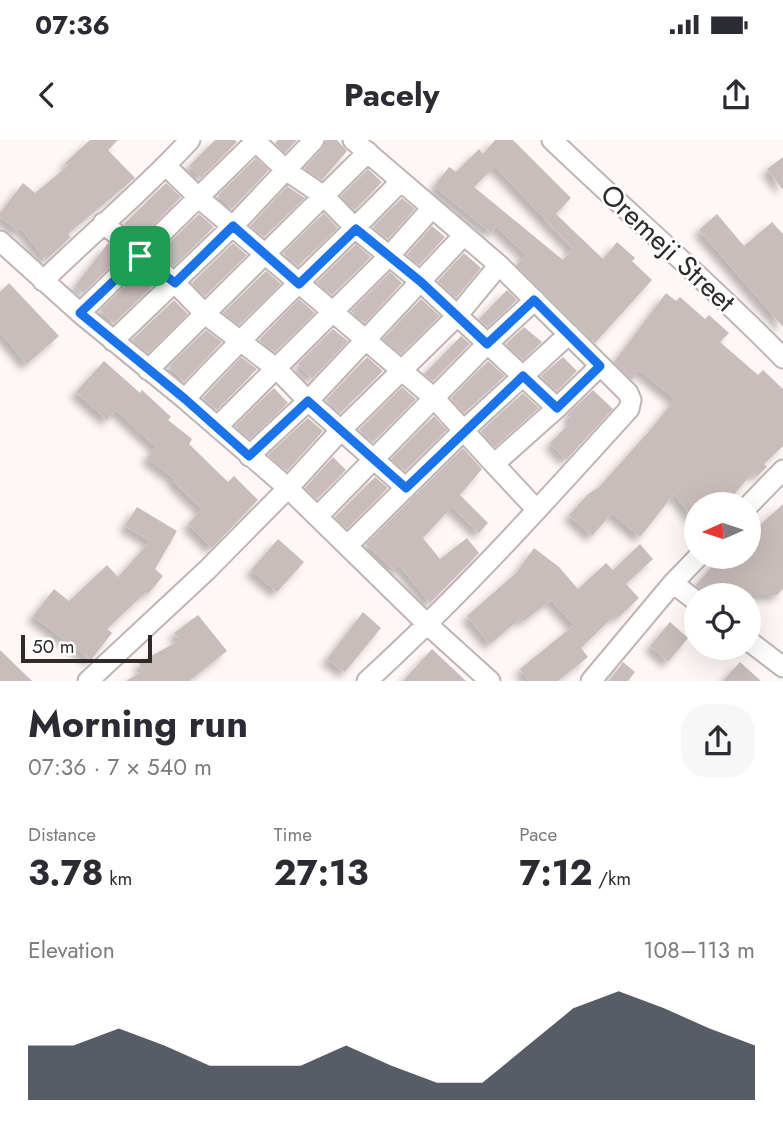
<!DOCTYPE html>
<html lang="en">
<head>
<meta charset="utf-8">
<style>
	body { margin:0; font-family:Jost,sans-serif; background:#f7f7f7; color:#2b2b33; height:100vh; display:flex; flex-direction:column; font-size:26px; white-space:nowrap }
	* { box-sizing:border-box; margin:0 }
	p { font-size:23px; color:#7c7c81 }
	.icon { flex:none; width:38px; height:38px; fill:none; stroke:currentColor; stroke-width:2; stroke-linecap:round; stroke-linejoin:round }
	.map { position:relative; height:541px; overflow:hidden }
	.sheet { display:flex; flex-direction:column; background:#fff; flex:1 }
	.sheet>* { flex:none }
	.needle { width:46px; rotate:267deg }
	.buttons { position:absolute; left:684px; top:352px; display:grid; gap:14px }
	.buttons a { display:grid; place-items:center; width:77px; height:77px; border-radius:50%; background:#fff; box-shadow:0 7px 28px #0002; font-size:35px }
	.scale { position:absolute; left:21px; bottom:18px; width:131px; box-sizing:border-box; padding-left:7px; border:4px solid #302b2b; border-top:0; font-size:19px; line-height:24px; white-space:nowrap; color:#302b2b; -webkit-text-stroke:5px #fff; paint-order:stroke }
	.pin { position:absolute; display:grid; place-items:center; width:60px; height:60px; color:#fff; margin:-30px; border-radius:14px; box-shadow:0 4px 10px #0006 }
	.round { display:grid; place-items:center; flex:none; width:74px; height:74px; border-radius:28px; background:#f7f7f7 }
	.headline { display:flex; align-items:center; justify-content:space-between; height:119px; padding:0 28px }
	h1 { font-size:38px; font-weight:700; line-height:52px }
	.metrics { display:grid; grid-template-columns:repeat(3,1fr); gap:10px; height:119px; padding:7px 28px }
	.metrics div { display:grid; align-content:center }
	.metrics b { font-size:35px; font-weight:700 }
	.metrics small { font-size:19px; font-weight:400 }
	.metrics p { font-size:19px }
	.chart { height:196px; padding:14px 28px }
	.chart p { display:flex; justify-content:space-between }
	.chart svg { width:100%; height:126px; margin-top:7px; fill:#111827; opacity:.7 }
	.status { display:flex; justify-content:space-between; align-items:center; height:49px; padding:0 35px; background:#fff; direction:ltr }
	.status svg { height:19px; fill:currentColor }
	header { display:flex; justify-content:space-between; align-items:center; height:91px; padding:0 28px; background:#fff; font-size:32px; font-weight:700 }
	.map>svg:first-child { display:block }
	.building { fill:#c8bdbb; fill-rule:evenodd; filter:url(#shadow) }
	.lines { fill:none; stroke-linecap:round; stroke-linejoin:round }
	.street-casing { stroke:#bfb5b3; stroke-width:23 }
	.street { stroke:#fff; stroke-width:19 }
	.route-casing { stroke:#fff; stroke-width:14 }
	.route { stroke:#1a73e8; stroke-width:9 }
	.labels { text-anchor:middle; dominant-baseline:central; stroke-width:5; stroke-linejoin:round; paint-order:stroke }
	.street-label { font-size:28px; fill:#302b2b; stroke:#fff }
</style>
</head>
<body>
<div class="status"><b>07:36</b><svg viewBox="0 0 49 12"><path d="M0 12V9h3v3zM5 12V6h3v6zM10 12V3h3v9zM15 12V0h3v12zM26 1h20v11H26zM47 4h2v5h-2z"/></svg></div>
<header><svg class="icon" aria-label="back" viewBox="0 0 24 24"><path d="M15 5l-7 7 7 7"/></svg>Pacely<svg class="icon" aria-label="share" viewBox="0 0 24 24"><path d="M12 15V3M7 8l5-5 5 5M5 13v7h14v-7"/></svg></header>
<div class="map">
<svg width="783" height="541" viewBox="0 0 783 541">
	<defs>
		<filter id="shadow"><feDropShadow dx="-6" dy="6" stdDeviation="3.5" flood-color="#0004"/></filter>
	</defs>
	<rect width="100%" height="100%" fill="#fef7f5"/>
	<path class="building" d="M90 0H118L108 10 135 38 68 94 71 97 46 120 20 87 18 91 0 77V73L23 43 35 53 68 26 65 23Z
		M215 0H235L237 2 201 38 189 26Z
		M278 0H297L285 13 275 3Z
		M326 0H337L347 11 322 40 304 28 323 8Z
		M495 0H513L571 58 556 74 603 119 617 102 635 118 632 121 652 140 595 203 516 125 526 115 496 86 491 93 434 46 449 27 456 32 479 9 483 14ZM495 26 573 109 563 120 474 47Z
		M783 17V50L767 29Z
		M256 18 269 30 232 69 218 55Z
		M368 29 382 42 355 70 341 56Z
		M166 43 181 57 140 98 124 84Z
		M287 46 305 58 264 97 250 86Z
		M402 58 415 69 388 99 373 87Z
		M324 73 338 88 298 126 283 113Z
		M199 74 214 87 174 126 159 113Z
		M717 74 744 106 772 82 783 94V187L699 90Z
		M432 86 445 97 419 125 407 115Z
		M108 103 122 115 83 153 75 146Z
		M233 103 247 115 205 156 192 143Z
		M356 104 371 117 332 155 317 142Z
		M464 113 481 128 456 158 438 141Z
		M141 131 156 143 114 183 100 170Z
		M266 131 281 144 239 185 223 173Z
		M390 132 402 143 365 183 351 171Z
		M9 143 59 196 27 224 0 192V152Z
		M507 150 517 160 488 187 479 179Z
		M666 153 676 161 680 157 705 179 709 175 729 193 720 202 758 235 763 230 783 249V306L764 324 767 327 757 336 753 332 726 364H696V382L674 354 640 397 612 373 592 396 569 375 587 355 599 347 651 289 675 259 639 230 632 240 614 222Z
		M299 159 315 173 275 212 259 200Z
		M421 159 440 176 401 214 383 199Z
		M174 160 188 174 148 213 132 200Z
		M524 187 542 202 523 220 506 204Z
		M333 189 348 201 312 239 298 224Z
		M206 190 222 202 184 242 169 226Z
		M461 196 470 204 433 241 424 234Z
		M241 217 257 229 217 270 203 258Z
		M367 217 383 231 340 273 326 260Z
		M563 217 577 231 557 251 541 236Z
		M104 221 140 253 142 250 171 277 168 280 192 299 189 304 228 342 234 336 258 360 212 408 188 384 202 369 173 341 175 339 147 318 156 307 116 270 107 280 76 252Z
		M488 221 505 236 464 273 451 258Z
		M402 247 416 259 373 302 359 290Z
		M274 248 288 263 250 299 235 286Z
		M593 250 613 269 566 320 550 303 573 280 567 275Z
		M523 253 539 268 495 307 481 291Z
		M434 276 447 290 405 331 391 319Z
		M308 278 323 291 287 331 268 315Z
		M463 308 482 329 460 355 488 383 479 393 452 367 423 398 440 419 467 398 479 413 430 463 399 425 394 430 366 404Z
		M333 317 346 330 317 359 305 348Z
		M375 337 388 348 347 389 335 377Z
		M783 364V449L777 455H706L696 445 721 416H749V395Z
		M137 367 177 391 155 429 163 436 148 454 146 452 107 489 112 493 91 520 33 476 54 449 69 461 107 425 118 437 150 401 125 386Z
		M278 399 304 422 277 452 251 430Z
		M640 404 653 419 626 444 639 458 618 478 615 475 581 508 588 517 558 541H529L520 529 574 485 551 460 524 481 521 478 490 504 467 476 517 432 534 408 559 427 578 449 606 423 613 430Z
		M363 472 381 488 345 532 327 519Z
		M198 475 227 511 189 541H126L143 531 139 523 180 500 174 493Z
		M670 482 688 498 668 522 650 506Z
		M432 509 466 541H403Z
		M0 510 32 541H0Z
		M623 522 635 532 628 541H609Z
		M740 522 761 541H723Z"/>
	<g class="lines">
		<defs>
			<path id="street" d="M254 0 287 31 324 56 356 89 421 142 557 268
				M353 0 499 125 628 253 631 260 629 269C544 363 460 456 367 541
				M552 0C629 74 709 142 783 218
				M166 26 199 58 434 258 494 324
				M103 83 175 143 205 174 277 229 308 261 406 348
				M0 101 80 173 185 259 288 348 428 485 490 541
				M43 141C91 94 144 50 190 0
				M80 173 257 0
				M113 201 233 86 314 0
				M148 230 368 12
				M185 259C254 183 330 115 401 41
				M217 287 390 115 432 68
				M249 316 308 261 464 95
				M749 365 783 330
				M537 370 494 324 557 268 600 226
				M318 376 487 204 535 160
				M348 405 464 290 569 194
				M673 443 696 461
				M749 501 783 527
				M88 541 207 430 288 348 340 291 457 176 499 125
				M591 541 673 443 699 416"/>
		</defs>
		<use href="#street" class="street-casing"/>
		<use href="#street" class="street"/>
	</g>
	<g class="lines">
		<defs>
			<path id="route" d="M233 86 299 144 356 89 421 142 487 204 534 160 600 226 557 268 523 236 406 348 308 261 249 316 185 259 80 173 140 116 175 143Z"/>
		</defs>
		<use href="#route" class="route-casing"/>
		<use href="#route" class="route"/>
	</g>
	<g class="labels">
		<g class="street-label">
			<text transform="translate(668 108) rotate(43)">Oremeji Street</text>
		</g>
	</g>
</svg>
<div class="buttons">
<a><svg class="needle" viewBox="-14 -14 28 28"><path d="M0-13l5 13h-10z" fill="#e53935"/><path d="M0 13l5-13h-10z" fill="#7c7c81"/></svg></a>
<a><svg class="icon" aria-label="locate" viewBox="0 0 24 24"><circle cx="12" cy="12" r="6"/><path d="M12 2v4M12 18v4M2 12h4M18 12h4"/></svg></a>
</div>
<div class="scale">50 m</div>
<div class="pin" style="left:140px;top:116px;background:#1e9e55"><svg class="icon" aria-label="arrive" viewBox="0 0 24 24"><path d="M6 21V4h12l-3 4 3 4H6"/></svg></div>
</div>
<section class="sheet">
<div class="headline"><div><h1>Morning run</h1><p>07:36 · 7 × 540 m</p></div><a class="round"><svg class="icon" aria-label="share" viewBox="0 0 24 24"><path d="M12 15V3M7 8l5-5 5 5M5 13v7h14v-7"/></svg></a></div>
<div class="metrics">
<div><p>Distance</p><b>3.78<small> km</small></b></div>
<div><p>Time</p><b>27:13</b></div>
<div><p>Pace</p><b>7:12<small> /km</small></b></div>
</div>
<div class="chart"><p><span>Elevation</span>108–113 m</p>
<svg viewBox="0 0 160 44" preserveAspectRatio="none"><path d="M0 44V25L10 25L20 19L30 25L40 32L50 32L60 32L70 25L80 32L90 38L100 38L110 25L120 12L130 6L140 12L150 19L160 25V44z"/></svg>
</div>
</section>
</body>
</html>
